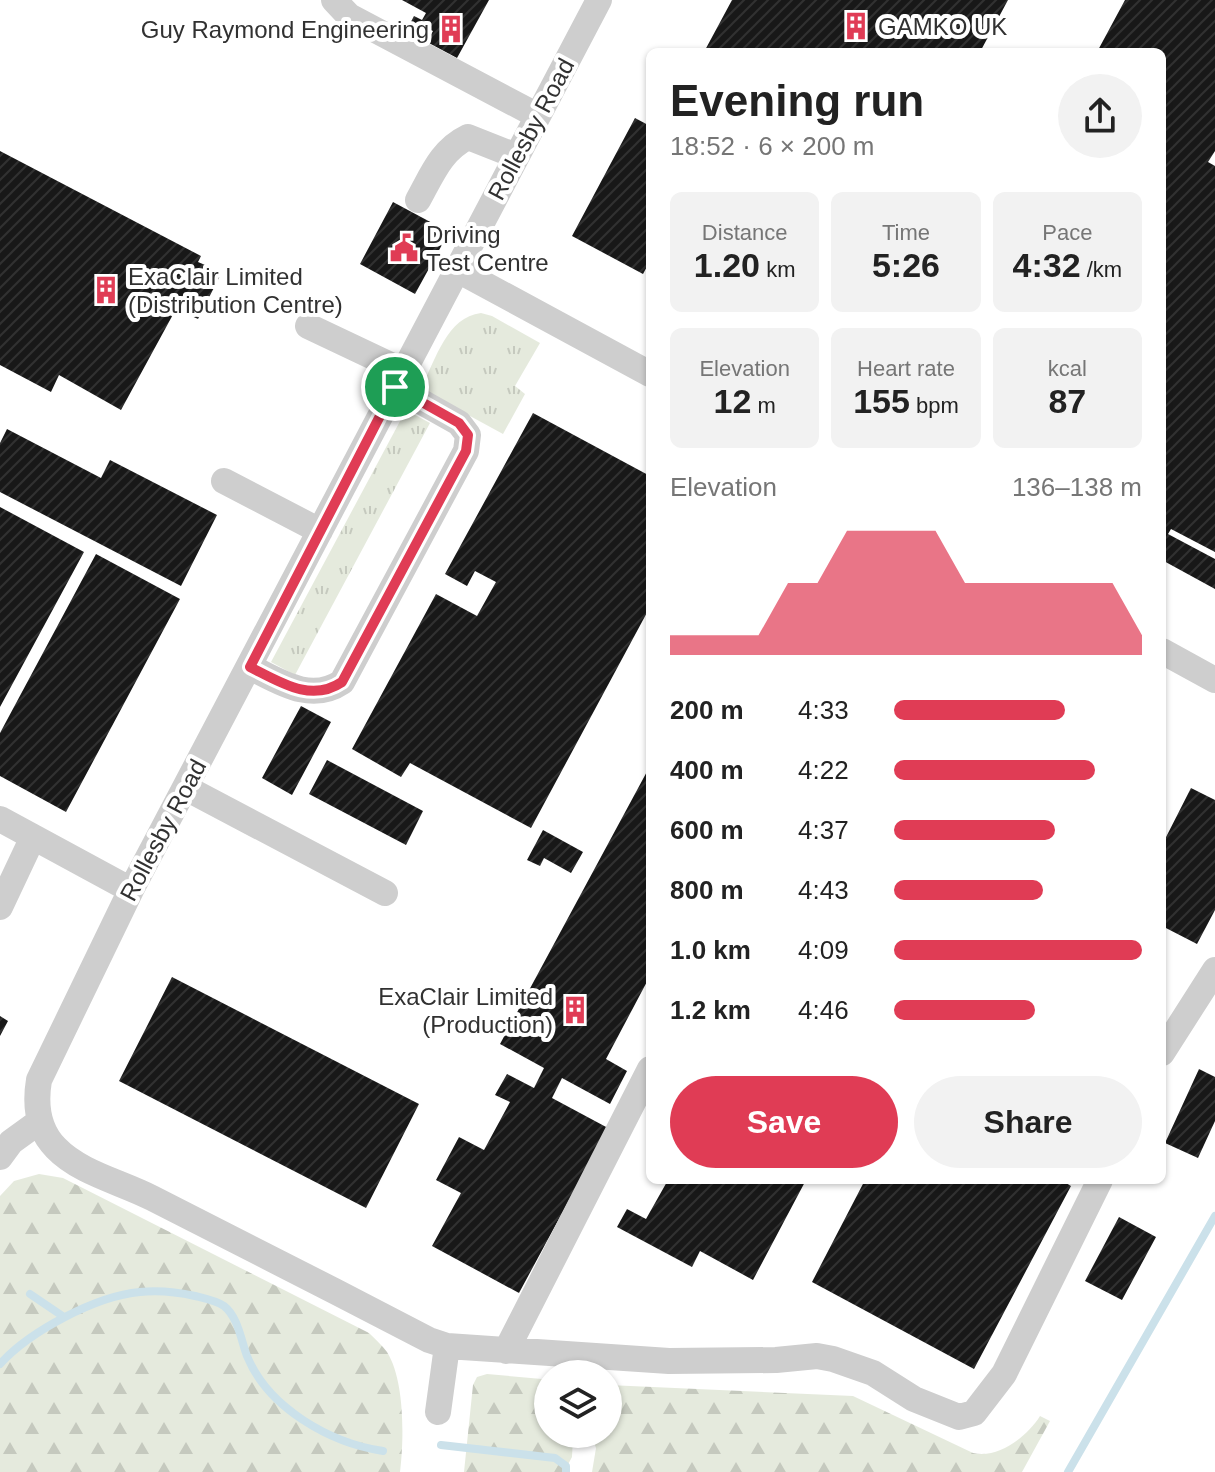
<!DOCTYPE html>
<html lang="en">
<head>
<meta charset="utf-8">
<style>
	body { margin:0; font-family:Helvetica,sans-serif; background:#f2f2f2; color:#222; height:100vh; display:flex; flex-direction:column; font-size:30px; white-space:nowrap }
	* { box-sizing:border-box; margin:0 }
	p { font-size:26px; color:#767676 }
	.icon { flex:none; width:44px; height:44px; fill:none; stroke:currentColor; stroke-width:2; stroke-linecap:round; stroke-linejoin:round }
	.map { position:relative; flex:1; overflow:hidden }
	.side { position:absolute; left:646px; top:48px; width:520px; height:1136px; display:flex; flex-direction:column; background:#fff; border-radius:12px; box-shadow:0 2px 6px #0004 }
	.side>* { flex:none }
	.controls { position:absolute; left:534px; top:1360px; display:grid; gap:16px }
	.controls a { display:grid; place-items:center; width:88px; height:88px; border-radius:50%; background:#fff; box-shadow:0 2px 6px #0004; font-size:40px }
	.pin { position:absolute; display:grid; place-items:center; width:68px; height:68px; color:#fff; margin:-34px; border:4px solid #fff; border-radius:50%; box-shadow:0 2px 8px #0007 }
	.round { display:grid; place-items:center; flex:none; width:84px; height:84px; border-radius:42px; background:#f2f2f2 }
	.summary { display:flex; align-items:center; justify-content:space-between; height:136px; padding:0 24px }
	h1 { font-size:44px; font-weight:600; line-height:60px }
	.stats { display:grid; grid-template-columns:repeat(3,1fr); gap:12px; height:136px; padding:8px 24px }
	.stats div { display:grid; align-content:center; border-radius:12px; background:#f2f2f2; text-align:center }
	.stats b { font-size:34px; font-weight:600 }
	.stats small { font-size:22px; font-weight:400 }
	.stats p { font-size:22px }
	.chart { height:224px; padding:16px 24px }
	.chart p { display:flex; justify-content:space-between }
	.chart svg { width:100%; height:144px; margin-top:8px; fill:#e03c55; opacity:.7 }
	.cta { display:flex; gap:16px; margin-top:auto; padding:16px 24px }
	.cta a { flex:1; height:92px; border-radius:48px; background:#e03c55; color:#fff; font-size:32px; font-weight:600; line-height:92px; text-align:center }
	.cta a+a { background:#f2f2f2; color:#222 }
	ul { padding:0 24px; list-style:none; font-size:26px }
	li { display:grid; grid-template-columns:128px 96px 1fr; align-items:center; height:60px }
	li i { height:20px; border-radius:10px; background:#e03c55 }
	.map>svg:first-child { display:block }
	.grass { fill:url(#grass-tufts) }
	.forest { fill:url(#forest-firs) }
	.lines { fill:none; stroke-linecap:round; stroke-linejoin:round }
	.stream { stroke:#cbe1ea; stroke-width:8 }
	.building { fill:url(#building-hatch) }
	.minor { stroke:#cecece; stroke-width:26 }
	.route-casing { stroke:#fff; stroke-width:16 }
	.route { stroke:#e03c55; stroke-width:10 }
	.labels { text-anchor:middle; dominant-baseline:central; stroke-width:8; stroke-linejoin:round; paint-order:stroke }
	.poi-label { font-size:24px; fill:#313131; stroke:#fff; text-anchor:start }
	.street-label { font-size:24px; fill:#313131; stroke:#fff }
</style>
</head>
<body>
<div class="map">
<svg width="1215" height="1472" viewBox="0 0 1215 1472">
	<defs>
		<pattern id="grass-tufts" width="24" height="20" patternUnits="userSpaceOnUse" patternTransform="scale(2)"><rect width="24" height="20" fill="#e5eadd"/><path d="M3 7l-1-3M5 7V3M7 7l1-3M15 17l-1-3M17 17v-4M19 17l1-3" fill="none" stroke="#c5c9be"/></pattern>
		<pattern id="forest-firs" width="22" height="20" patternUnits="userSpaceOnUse" patternTransform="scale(2)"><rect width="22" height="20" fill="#e5eadd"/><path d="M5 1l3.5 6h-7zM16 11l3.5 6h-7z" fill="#c5c9be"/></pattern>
		<pattern id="building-hatch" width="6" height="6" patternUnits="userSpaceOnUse" patternTransform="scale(2)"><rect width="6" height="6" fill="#181818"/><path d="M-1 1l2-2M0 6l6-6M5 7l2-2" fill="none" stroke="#313131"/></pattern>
	</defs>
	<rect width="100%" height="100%" fill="#fff"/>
	<path class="grass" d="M481 313 492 316 540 343 515 386 525 394 503 434 426 392 422 386C436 359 447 317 481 313Z
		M406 410 430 423 295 675 271 662Z"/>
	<path class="forest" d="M39 1174 63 1178 369 1333C375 1339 382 1345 387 1352 405 1381 404 1439 400 1472H0V1196L14 1181Z
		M487 1374 542 1379 548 1383V1434H572L573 1436 572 1457 564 1472H464L473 1385 477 1377Z
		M608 1385 853 1396 973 1453C998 1459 1027 1437 1040 1416L1050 1421 1022 1472H592L596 1448 591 1434H608Z"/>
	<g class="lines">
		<path class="stream" d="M30 1294 64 1317
			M0 1364C30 1331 96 1296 140 1292 159 1290 177 1292 195 1296 203 1298 217 1301 224 1306 238 1317 241 1340 247 1356 268 1408 330 1443 383 1451
			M441 1445 555 1458 566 1466V1472
			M1068 1472 1215 1216"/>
	</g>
	<path class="building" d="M402 0H489L457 58 427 42 433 31 426 28 420 39 406 31 414 16 422 20 426 13Z
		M732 0H1008L980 52H704Z
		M1125 0H1215V151L1208 162 1215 166V552L1171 529 1168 534 1215 559V589L1162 560V52H1097Z
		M635 118 650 126V261L643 274 572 236Z
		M0 151 201 256 198 262 222 272 198 319 176 309 121 410 59 375 51 392 0 365Z
		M393 202 449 232 415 294 360 264Z
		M533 413 650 476V607L531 828 410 763 401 777 352 749 436 594 477 616 496 582 475 571 467 586 445 574Z
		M7 429 101 478 110 460 217 515 181 586 0 492V443Z
		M0 507 84 552 0 707Z
		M96 554 180 599 66 812 0 776V733Z
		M301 706 331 722 292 795 262 778Z
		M327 760 423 811 406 845 309 794Z
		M650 766V976L606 1059 627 1071 610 1104 562 1078 552 1098 608 1128 519 1293 432 1246 461 1193 436 1180 459 1137 484 1150 510 1102 495 1095 507 1074 534 1088 544 1068 500 1044Z
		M1191 788 1215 800V910L1197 944 1162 926V845Z
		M543 830 583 852 571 873 544 858 540 866 527 860Z
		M172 977 419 1104 366 1208 119 1081Z
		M0 1016 8 1021 0 1036Z
		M1199 1069 1215 1077V1121L1198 1158 1165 1143Z
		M668 1180H806L753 1280 700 1251 692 1267 617 1227 627 1209 646 1219Z
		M865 1180H1061L1071 1186 974 1369 812 1282Z
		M1119 1217 1156 1237 1122 1300 1085 1281Z"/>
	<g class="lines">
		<path class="minor" d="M334 0 349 16 538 116
			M599 0 131 890 39 1080C35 1104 37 1129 56 1148 80 1173 121 1182 152 1198 245 1245 337 1292 429 1340L447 1346 669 1361 776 1360 817 1356 833 1359 873 1373 914 1399 959 1417 974 1413 1004 1374 1100 1180
			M418 200C432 175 441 150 468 137L516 156
			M456 269 650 374
			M308 326 403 371
			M224 481 320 531
			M1162 651 1215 680
			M250 667C280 682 311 703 342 682L466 451 468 435 459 423 395 387
			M186 788 385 893
			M0 819 131 890
			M0 907 33 837
			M1162 1053 1215 970
			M0 1157 11 1142 40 1121
			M506 1351 650 1069
			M438 1412 447 1346"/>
	</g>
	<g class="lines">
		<defs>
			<path id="route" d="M395 387 459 423 468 435 466 451 342 682C311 703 280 682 250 667Z"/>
		</defs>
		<use href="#route" class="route-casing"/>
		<use href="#route" class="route"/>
	</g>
	<defs>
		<symbol id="building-bare" viewBox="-9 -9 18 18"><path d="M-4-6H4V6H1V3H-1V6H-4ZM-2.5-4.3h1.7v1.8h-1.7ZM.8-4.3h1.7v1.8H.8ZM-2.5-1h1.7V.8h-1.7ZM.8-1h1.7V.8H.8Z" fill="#e03c55" stroke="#fff" stroke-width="2.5" paint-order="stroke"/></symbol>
		<symbol id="civic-bare" viewBox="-9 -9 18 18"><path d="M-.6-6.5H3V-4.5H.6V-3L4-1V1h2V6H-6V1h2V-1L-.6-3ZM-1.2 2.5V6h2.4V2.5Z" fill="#e03c55" stroke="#fff" stroke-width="2.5" paint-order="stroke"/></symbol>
	</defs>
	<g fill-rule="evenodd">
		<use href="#building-bare" x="836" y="6" width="40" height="40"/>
		<use href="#building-bare" x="431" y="9" width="40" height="40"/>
		<use href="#civic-bare" x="384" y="228" width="40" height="40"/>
		<use href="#building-bare" x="86" y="270" width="40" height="40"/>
		<use href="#building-bare" x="555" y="990" width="40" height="40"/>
	</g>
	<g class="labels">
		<g class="poi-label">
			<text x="878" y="26">GAMKO UK</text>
			<text x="429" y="29" text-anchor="end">Guy Raymond Engineering</text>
			<text x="426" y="234">Driving<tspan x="426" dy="28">Test Centre</tspan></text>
			<text x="128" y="276">ExaClair Limited<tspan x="128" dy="28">(Distribution Centre)</tspan></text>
			<text x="553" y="996" text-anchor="end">ExaClair Limited<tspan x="553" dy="28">(Production)</tspan></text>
		</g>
		<g class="street-label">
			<text transform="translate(531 129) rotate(-62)">Rollesby Road</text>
			<text transform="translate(163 830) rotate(-62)">Rollesby Road</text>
		</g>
	</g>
</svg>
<div class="controls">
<a><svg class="icon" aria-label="layers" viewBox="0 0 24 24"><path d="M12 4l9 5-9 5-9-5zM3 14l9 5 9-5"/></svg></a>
</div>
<div class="pin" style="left:395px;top:387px;background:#1e9e55"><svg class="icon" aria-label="arrive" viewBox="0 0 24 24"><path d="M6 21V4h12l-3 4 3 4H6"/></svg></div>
<section class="side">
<div class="summary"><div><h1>Evening run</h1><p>18:52 · 6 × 200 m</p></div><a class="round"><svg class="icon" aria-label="share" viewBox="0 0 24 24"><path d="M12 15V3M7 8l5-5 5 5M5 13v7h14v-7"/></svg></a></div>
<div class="stats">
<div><p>Distance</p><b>1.20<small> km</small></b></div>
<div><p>Time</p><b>5:26</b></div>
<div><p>Pace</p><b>4:32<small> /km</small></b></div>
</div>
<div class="stats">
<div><p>Elevation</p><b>12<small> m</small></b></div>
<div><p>Heart rate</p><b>155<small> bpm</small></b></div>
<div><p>kcal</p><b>87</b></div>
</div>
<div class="chart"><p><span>Elevation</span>136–138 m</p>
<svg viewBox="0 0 160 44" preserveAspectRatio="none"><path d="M0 44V38L10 38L20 38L30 38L40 22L50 22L60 6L70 6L80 6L90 6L100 22L110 22L120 22L130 22L140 22L150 22L160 38V44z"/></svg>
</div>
<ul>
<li><b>200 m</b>4:33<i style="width:69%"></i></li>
<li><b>400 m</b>4:22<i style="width:81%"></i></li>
<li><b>600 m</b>4:37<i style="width:65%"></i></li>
<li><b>800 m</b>4:43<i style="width:60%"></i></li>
<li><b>1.0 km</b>4:09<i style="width:100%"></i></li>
<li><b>1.2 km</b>4:46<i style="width:57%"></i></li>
</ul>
<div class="cta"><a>Save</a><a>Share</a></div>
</section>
</div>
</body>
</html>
